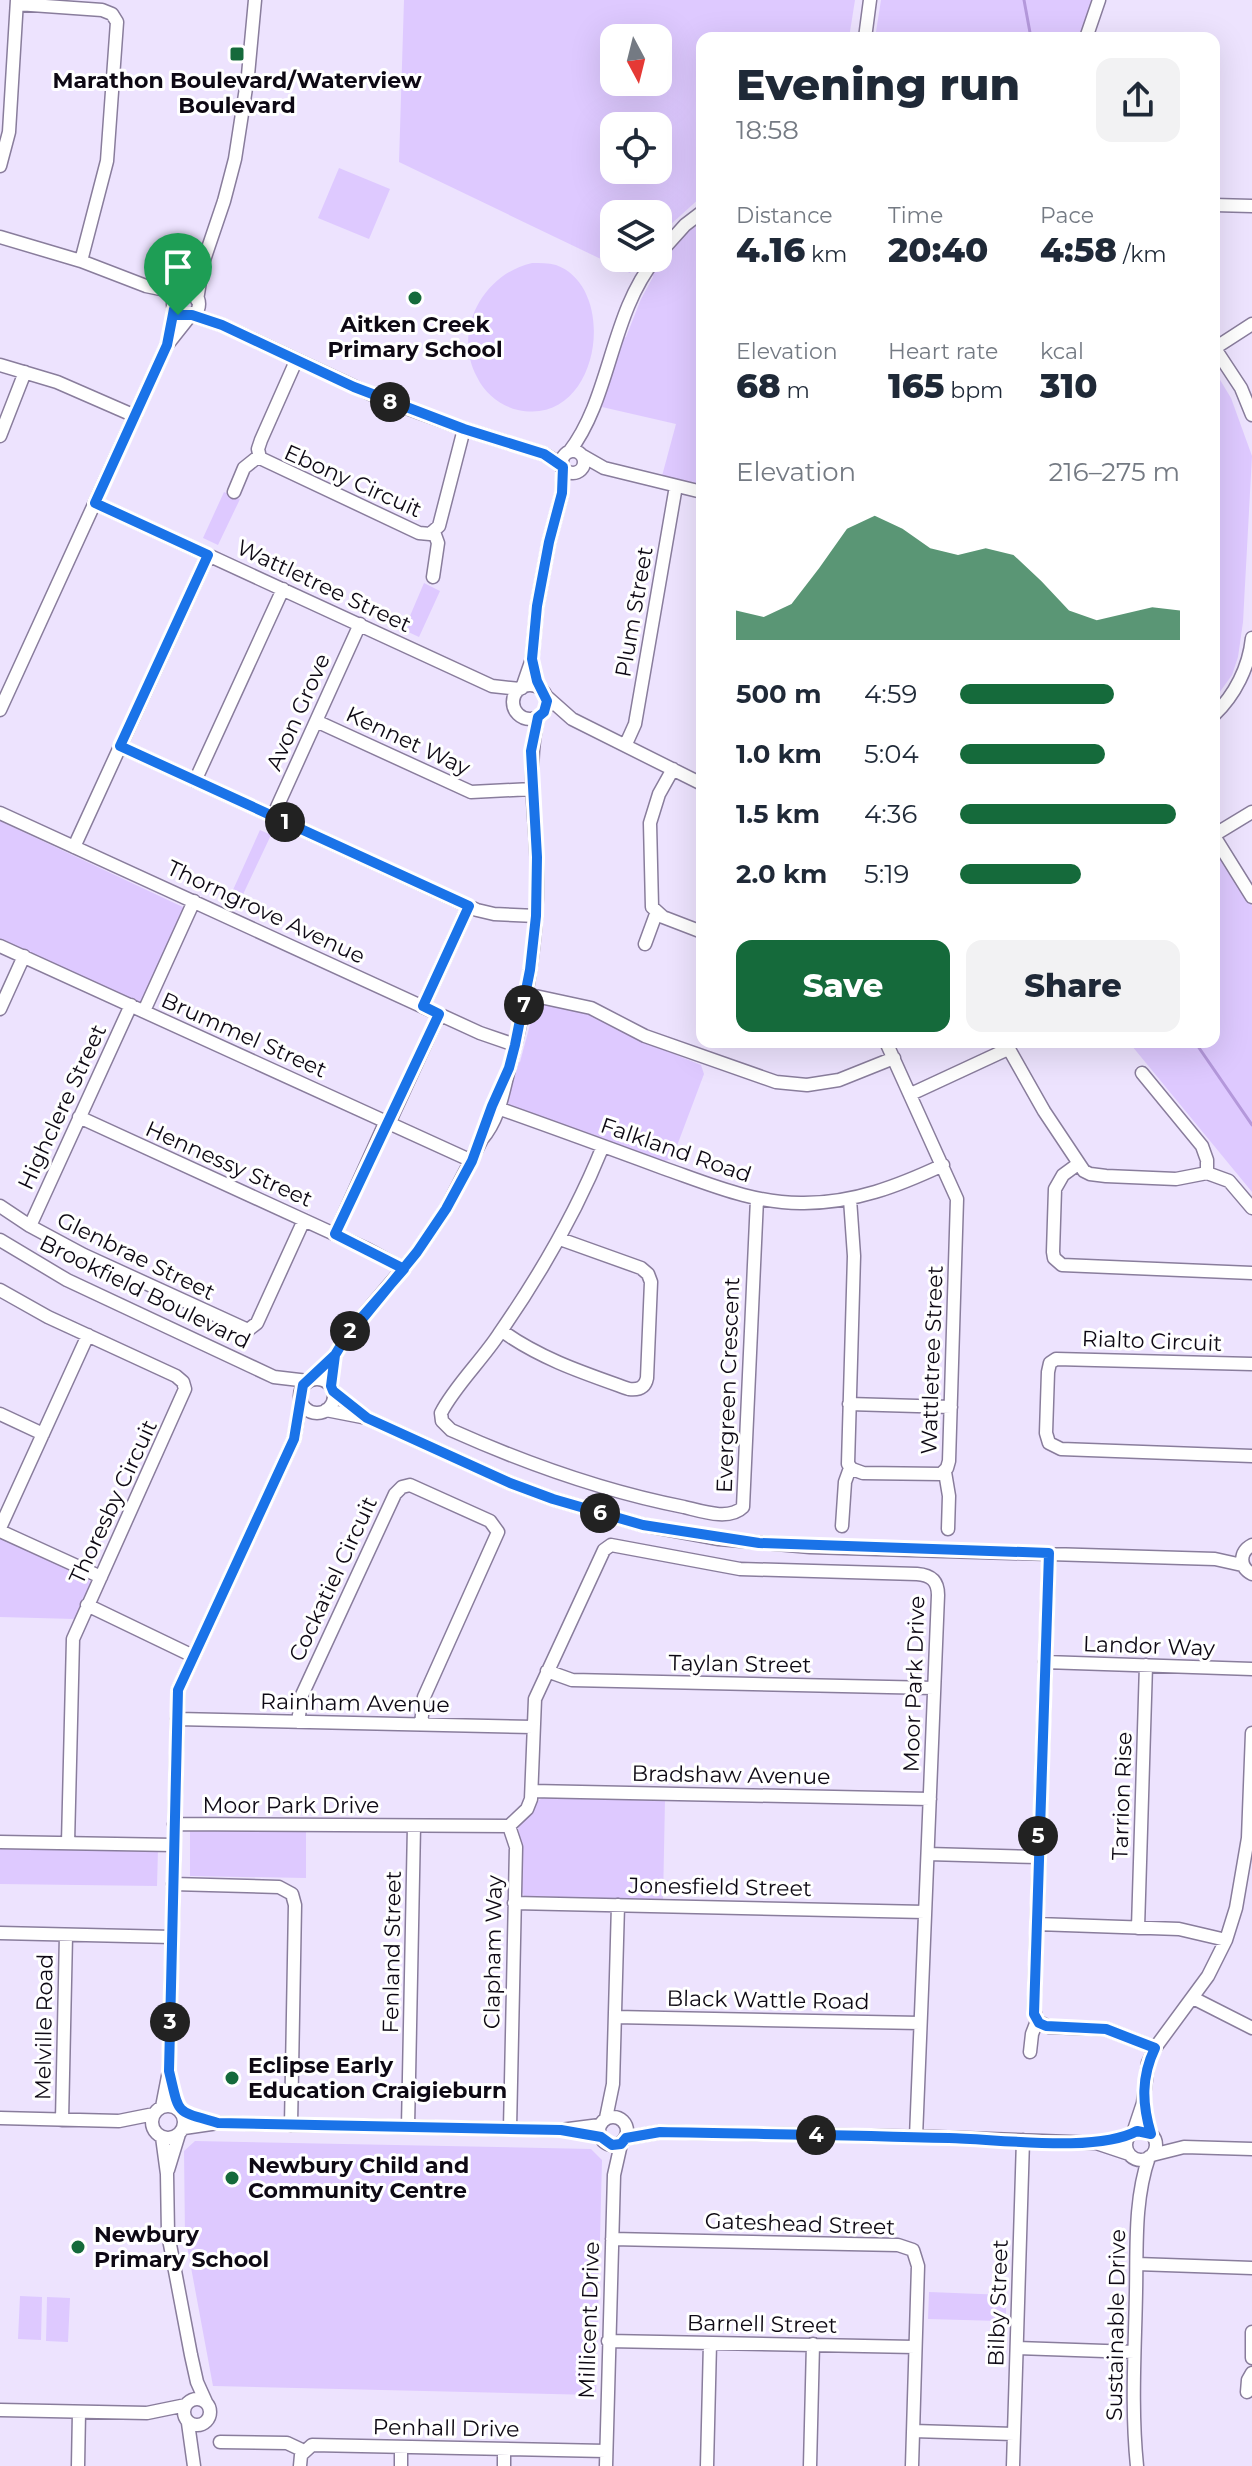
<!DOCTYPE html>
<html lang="en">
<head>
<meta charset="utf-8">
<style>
	body { margin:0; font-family:Montserrat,sans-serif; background:#f2f2f3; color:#1f2937; height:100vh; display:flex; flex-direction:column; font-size:30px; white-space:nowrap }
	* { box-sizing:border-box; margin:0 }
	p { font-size:26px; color:#747a83 }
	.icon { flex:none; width:44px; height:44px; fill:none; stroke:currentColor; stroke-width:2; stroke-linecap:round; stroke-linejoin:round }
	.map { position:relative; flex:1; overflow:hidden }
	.side { position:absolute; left:696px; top:32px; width:524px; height:1016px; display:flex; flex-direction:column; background:#fff; border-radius:16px; box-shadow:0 8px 32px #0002 }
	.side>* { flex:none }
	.needle { width:52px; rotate:173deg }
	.fabs { position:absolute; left:600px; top:24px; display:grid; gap:16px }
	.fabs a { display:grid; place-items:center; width:72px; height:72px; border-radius:16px; background:#fff; box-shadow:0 8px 32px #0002; font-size:40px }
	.pin { position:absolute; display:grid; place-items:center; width:68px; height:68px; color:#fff; margin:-82px -34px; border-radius:50% 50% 50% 0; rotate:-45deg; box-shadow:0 0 8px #0007 }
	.pin .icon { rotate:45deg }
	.km { position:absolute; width:40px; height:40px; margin:-20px; border-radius:50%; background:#222; color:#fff; font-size:22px; line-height:40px; text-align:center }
	.round { display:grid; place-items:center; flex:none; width:84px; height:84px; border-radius:16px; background:#f2f2f3 }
	.overview { display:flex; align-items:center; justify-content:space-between; height:136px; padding:0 40px }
	h1 { font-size:44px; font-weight:800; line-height:60px }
	.metrics { display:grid; grid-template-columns:repeat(3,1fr); gap:12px; height:136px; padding:8px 40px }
	.metrics div { display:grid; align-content:center }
	.metrics b { font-size:34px; font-weight:800 }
	.metrics small { font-size:22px; font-weight:400 }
	.metrics p { font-size:22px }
	.chart { height:224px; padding:16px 40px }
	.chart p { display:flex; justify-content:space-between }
	.chart svg { width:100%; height:144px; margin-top:8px; fill:#156a3b; opacity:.7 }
	.action { display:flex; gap:16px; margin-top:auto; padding:16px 40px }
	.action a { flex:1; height:92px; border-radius:16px; background:#156a3b; color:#fff; font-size:32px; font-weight:800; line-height:92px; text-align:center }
	.action a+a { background:#f2f2f3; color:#1f2937 }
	ul { padding:0 40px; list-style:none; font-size:26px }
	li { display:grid; grid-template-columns:128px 96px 1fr; align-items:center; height:60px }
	li i { height:20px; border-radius:10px; background:#156a3b }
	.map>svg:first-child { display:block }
	.green { fill:#dec9ff; fill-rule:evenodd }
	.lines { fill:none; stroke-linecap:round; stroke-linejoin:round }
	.stream { stroke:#b498db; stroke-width:3 }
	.minor-casing { stroke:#897d9c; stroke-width:15 }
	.minor { stroke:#fff; stroke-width:12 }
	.route-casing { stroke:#fff; stroke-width:16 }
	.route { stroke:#1a73e8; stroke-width:10 }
	.poi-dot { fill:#156a3b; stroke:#fff; stroke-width:3 }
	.labels { text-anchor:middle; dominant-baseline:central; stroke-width:6; stroke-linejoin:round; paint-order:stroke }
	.poi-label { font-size:22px; font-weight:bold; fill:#0e0914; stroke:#fff; text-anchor:start }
	.street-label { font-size:22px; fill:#0e0914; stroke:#fff }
</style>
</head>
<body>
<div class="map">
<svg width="1252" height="2466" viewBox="0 0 1252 2466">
	<rect width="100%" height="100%" fill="#ede3fe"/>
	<path class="green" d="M404 0H855L849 38H702V196L658 236V214H614V258H640L630 273 399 162ZM658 38V82H614V38ZM658 126V170H614V126Z
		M881 0H1092L1079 38H875Z
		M339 168 390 189 369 239 318 218Z
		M702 223V487L662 476 676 424 602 407 621 339 626 337 641 299 653 277 652 273C665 255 681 231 702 223Z
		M532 263C540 263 548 263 556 265 620 288 600 428 518 410 501 406 485 394 477 377 452 331 483 274 532 263Z
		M1214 370 1231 398 1252 456 1243 622 1238 657 1232 675 1214 700Z
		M224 492 240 499 218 545 203 538Z
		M424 583 440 591 419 637 404 630Z
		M0 821 185 908 141 1003 0 939Z
		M260 830 271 835 238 905 228 901Z
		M1214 843 1252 906V1192L1132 1046 1007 1045 1005 1042H1214Z
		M541 1003 583 1011 642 1041 701 1065 704 1074 672 1159 661 1162 508 1106 506 1099 516 1064 520 1062 531 1021 529 1011 534 1005Z
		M0 1536 89 1576 90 1584 75 1619 0 1617Z
		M545 1796 665 1799 663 1901 524 1896 520 1888 521 1844 518 1828 538 1801Z
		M190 1829 306 1830V1878L190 1876Z
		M0 1846 158 1849 157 1886 0 1884Z
		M195 2141 591 2149 602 2160 596 2395 213 2386 185 2235 184 2151Z
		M929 2292 1006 2295V2315H999V2321L928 2319Z
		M20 2296 42 2297 41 2340 18 2339Z
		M47 2297 70 2298 68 2342 46 2341Z"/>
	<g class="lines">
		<path class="stream" d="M1024 0 1031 38
			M1195 1042 1252 1125"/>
		<defs>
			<path id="minor" d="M17 4 102 10 112 14 117 22 107 161 81 261
				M865 38 870 0
				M1086 38 1099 0
				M0 166 9 132 17 0
				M1214 205 1252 206
				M0 237 81 261 146 286 180 293
				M658 255 685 225 702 212
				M173 304a13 13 0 1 1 26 0a13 13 0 1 1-26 0Z
				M180 293 202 263
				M197 300 203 263 224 201 235 159 248 75 255 0
				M192 315 222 325 379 398 464 429 544 454 562 465
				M1214 347 1241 388 1252 415
				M1215 348 1252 324
				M296 361 261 440 258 449 260 458 419 533 430 534 439 526 464 429
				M0 365 57 382 135 416
				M0 436 25 372
				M562 462a11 11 0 1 1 22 0a11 11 0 1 1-22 0Z
				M569 452C611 398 610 314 656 258
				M583 456 604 468 702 492
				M234 492 244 468 259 456
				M95 503 492 686 520 689
				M433 577 438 543 434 532
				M513 702a17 17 0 1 1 34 0a17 17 0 1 1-34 0Z
				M522 688 532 659 537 606 549 542 562 493 563 467
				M545 695 572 719 702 784
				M0 710 167 345 190 316
				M1214 715C1235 695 1249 667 1252 638
				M316 721 471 792 532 789
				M626 744 635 724 676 486
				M120 746 477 910 494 914 536 916
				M673 769 659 794 650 823 652 907 663 917 702 932
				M195 781 283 589
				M0 813 480 1033 515 1045
				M273 816 360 624
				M1214 835 1252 812
				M1214 836 1252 897
				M74 847 208 555
				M645 944 656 914
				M0 946 472 1161
				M526 994 591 1008 645 1036 776 1082 807 1085 839 1080 894 1058
				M423 1006 469 906
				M0 1009 24 956
				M144 1011 194 901
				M1005 1042 1044 1111 1084 1171 1090 1174 1106 1176 1176 1179 1207 1173 1229 1181 1252 1208
				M1142 1073 1202 1146 1207 1160V1173
				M911 1094 1008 1049
				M492 1106C549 1126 606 1147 663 1168 709 1184 754 1204 804 1203 854 1203 898 1186 943 1165
				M79 1117 367 1249 404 1269
				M389 1123 439 1014
				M603 1146C576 1213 540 1275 499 1334 482 1360 454 1387 441 1413L442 1421 451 1430C527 1464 602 1491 684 1507 701 1511 729 1521 743 1507L757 1199
				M1078 1164 1063 1175 1055 1189 1053 1252 1054 1258 1062 1265 1252 1273
				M850 1199 854 1256 848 1464 852 1469 863 1473 941 1474 947 1468 949 1461 957 1199 886 1042
				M0 1206 30 1226 84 1255 248 1330 257 1323 304 1220
				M30 1226 131 1005
				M335 1234 386 1121
				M0 1240 67 1280 274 1377 308 1381
				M0 1290 48 1317 176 1376 183 1382 185 1389 73 1639 68 1843
				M502 1331C541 1359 584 1373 629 1389 638 1390 645 1388 647 1378L651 1282 648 1274 641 1268 560 1239
				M1252 1364 1056 1359 1050 1363 1048 1372 1046 1433 1049 1443 1061 1449 1252 1456
				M311 1379 335 1355 349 1332 417 1252 446 1209 482 1139C500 1118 503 1091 510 1065 526 1005 537 945 537 883 538 827 525 772 538 717
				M300 1396a17 17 0 1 1 34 0a17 17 0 1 1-34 0Z
				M333 1391 364 1416
				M849 1404 951 1407
				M326 1410 367 1418 510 1483 553 1499 643 1525 719 1539 810 1547 1215 1559 1242 1565
				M0 1414 43 1434
				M945 1472 949 1496 948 1529
				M842 1526 845 1482 850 1468
				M0 1528 88 1335
				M0 1531 101 1577
				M1252 1545C1239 1552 1239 1567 1252 1574
				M87 1605 193 1656
				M1045 1662 1252 1669
				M547 1671 572 1680 934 1688
				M177 1719 533 1727
				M298 1722 302 1695 395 1494 402 1487 410 1485 490 1521 498 1532 424 1697 421 1724
				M532 1791 930 1799
				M174 1824 509 1826 527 1809 531 1799 535 1699 604 1550 611 1545 740 1569 917 1574C931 1575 938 1581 938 1595L916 2137
				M509 1826 516 1847 510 2129
				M0 1842 174 1845
				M928 1854 1038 1857
				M173 1884 279 1887 292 1894 295 1905 291 2125
				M514 1903 925 1912
				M1037 1924 1179 1929 1226 1940
				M1138 1928 1146 1665
				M0 1933 172 1937
				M1193 1998 1252 2028
				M615 2017 920 2023
				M1037 2021 1049 2027 1106 2029 1155 2048
				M1030 2052 1032 2034 1037 2021 1034 2010 1049 1553
				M152 2122a16 16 0 1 1 32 0a16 16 0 1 1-32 0Z
				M162 2107 169 2071 178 1690 294 1439 301 1400
				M599 2131a14 14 0 1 1 28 0a14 14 0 1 1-28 0Z
				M0 2118 119 2121 154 2114
				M606 2118 613 2084 618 1905
				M62 2120 66 1935
				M408 2127 414 1826
				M184 2128 218 2123 561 2130 600 2125
				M1126 2145a15 15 0 1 1 30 0a15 15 0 1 1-30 0Z
				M1133 2133 1143 2103 1148 2063 1155 2048 1208 1976 1226 1940 1236 1908 1248 1838 1252 1733
				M162 2137 167 2174 168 2234 191 2355 197 2382 206 2402
				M626 2138 660 2132 934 2137 1096 2143 1129 2154
				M1152 2155 1184 2147 1252 2149
				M168 2170 179 2134
				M612 2239 898 2245 913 2250 918 2266 912 2466
				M1137 2264 1252 2268
				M1252 2332V2358
				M608 2341 915 2347
				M1017 2348 1134 2352
				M1247 2392 1248 2380 1252 2373
				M184 2412a13 13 0 1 1 26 0a13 13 0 1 1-26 0Z
				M0 2410 147 2413 186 2405
				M188 2423 194 2466
				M913 2431 1014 2434
				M220 2442 287 2443 304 2451
				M78 2466 79 2412
				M300 2466 301 2455 312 2445 606 2451
				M401 2466V2447
				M504 2466V2449
				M606 2466 614 2175 621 2144
				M707 2466 710 2343
				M810 2466 813 2344
				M1013 2466 1023 2140
				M1137 2466C1131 2408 1135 2350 1136 2292 1137 2248 1134 2200 1149 2157"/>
		</defs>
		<use href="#minor" class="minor-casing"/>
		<use href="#minor" class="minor"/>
	</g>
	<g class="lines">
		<defs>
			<path id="route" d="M178 315 174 309 167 345 95 503 208 555 120 746 469 906 423 1006 439 1014 335 1234 404 1269 349 1332 335 1355 303 1385 294 1439 178 1690 169 2071C180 2116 174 2110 218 2123L561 2130 601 2137 612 2145 621 2144 626 2138 660 2132C756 2134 853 2135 949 2138 998 2139 1097 2153 1137 2131L1151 2134C1142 2104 1141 2077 1155 2048L1106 2029 1046 2026 1039 2023 1034 2014 1049 1553 759 1543 643 1525 553 1499 510 1483 367 1418 333 1391 331 1386 335 1355 341 1345 417 1252 446 1209 472 1161 492 1106 509 1068 515 1045 530 970 536 916 537 857 531 751 538 717 544 712 547 701 537 681 532 659 537 606 549 542 562 493 563 467 544 454 464 429 354 387 222 325 192 315H178"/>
		</defs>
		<use href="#route" class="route-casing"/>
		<use href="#route" class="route"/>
	</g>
	<g class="poi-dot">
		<rect x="229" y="46" width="16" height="16" rx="4"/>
		<circle cx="415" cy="298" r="8"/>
		<circle cx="232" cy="2078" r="8"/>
		<circle cx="232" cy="2178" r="8"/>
		<circle cx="78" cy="2247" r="8"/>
	</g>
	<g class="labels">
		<g class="poi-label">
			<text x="237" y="80" text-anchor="middle">Marathon Boulevard/Waterview<tspan x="237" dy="25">Boulevard</tspan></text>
			<text x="415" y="324" text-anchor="middle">Aitken Creek<tspan x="415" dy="25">Primary School</tspan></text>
			<text x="248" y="2065">Eclipse Early<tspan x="248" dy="25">Education Craigieburn</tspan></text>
			<text x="248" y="2165">Newbury Child and<tspan x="248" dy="25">Community Centre</tspan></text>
			<text x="94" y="2234">Newbury<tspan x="94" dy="25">Primary School</tspan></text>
		</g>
		<g class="street-label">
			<text transform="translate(353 481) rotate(24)">Ebony Circuit</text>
			<text transform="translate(324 586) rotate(25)">Wattletree Street</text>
			<text transform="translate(634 612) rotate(-80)">Plum Street</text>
			<text transform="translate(298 712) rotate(-66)">Avon Grove</text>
			<text transform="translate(408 741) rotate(25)">Kennet Way</text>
			<text transform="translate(266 912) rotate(25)">Thorngrove Avenue</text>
			<text transform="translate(244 1035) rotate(24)">Brummel Street</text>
			<text transform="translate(62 1107) rotate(-65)">Highclere Street</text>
			<text transform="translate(676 1150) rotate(19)">Falkland Road</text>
			<text transform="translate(229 1164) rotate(24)">Hennessy Street</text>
			<text transform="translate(136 1256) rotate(26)">Glenbrae Street</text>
			<text transform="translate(145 1292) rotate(26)">Brookfield Boulevard</text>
			<text transform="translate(1152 1341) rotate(2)">Rialto Circuit</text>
			<text transform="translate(932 1360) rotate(-88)">Wattletree Street</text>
			<text transform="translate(728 1385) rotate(-88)">Evergreen Crescent</text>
			<text transform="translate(113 1502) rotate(-65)">Thoresby Circuit</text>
			<text transform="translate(333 1579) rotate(-65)">Cockatiel Circuit</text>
			<text transform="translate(1149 1646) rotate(2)">Landor Way</text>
			<text transform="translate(740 1664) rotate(1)">Taylan Street</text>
			<text transform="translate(914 1684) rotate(-88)">Moor Park Drive</text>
			<text transform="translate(355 1703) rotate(1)">Rainham Avenue</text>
			<text transform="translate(731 1775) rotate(1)">Bradshaw Avenue</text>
			<text transform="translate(1122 1796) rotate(-88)">Tarrion Rise</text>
			<text x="291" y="1805">Moor Park Drive</text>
			<text transform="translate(720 1887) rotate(1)">Jonesfield Street</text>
			<text transform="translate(392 1952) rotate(-89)">Fenland Street</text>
			<text transform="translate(493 1952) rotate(-89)">Clapham Way</text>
			<text transform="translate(768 2000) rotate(1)">Black Wattle Road</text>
			<text transform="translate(44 2027) rotate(-89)">Melville Road</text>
			<text transform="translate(800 2224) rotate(2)">Gateshead Street</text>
			<text transform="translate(998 2303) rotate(-88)">Bilby Street</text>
			<text transform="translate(589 2320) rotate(-88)">Millicent Drive</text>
			<text transform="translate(762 2324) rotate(1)">Barnell Street</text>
			<text transform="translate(1116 2325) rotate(-89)">Sustainable Drive</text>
			<text transform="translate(446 2428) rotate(1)">Penhall Drive</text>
		</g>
	</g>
</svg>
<div class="fabs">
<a><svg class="needle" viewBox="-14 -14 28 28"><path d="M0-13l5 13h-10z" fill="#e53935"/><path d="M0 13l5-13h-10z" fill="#747a83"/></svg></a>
<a><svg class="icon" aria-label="locate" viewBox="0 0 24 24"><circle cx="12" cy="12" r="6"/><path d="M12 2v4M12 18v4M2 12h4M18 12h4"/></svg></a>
<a><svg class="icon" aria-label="layers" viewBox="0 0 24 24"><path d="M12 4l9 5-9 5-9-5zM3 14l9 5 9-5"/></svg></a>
</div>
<div class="pin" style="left:178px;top:315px;background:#1e9e55"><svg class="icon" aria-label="arrive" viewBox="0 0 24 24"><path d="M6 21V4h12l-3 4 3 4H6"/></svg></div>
<b class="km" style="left:285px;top:822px">1</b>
<b class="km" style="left:350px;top:1331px">2</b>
<b class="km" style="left:170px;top:2022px">3</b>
<b class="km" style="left:816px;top:2135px">4</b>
<b class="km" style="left:1038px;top:1836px">5</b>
<b class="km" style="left:600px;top:1513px">6</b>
<b class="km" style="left:524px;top:1005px">7</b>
<b class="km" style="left:390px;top:402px">8</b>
<section class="side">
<div class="overview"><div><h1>Evening run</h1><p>18:58</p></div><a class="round"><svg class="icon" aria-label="share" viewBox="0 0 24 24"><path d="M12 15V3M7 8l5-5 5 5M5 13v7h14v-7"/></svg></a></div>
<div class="metrics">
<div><p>Distance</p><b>4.16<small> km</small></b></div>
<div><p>Time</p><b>20:40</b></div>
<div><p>Pace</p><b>4:58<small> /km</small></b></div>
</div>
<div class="metrics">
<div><p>Elevation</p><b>68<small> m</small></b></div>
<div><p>Heart rate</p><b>165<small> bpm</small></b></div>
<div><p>kcal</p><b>310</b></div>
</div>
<div class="chart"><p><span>Elevation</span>216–275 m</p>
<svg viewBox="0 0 160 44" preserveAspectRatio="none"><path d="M0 44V35L10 37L20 33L30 22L40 10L50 6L60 10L70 16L80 18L90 16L100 18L110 26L120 35L130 38L140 36L150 34L160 35V44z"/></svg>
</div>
<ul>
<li><b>500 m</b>4:59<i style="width:70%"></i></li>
<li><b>1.0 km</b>5:04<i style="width:66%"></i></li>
<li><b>1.5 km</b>4:36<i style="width:98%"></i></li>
<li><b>2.0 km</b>5:19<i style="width:55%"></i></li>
</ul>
<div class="action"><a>Save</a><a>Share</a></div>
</section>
</div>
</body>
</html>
